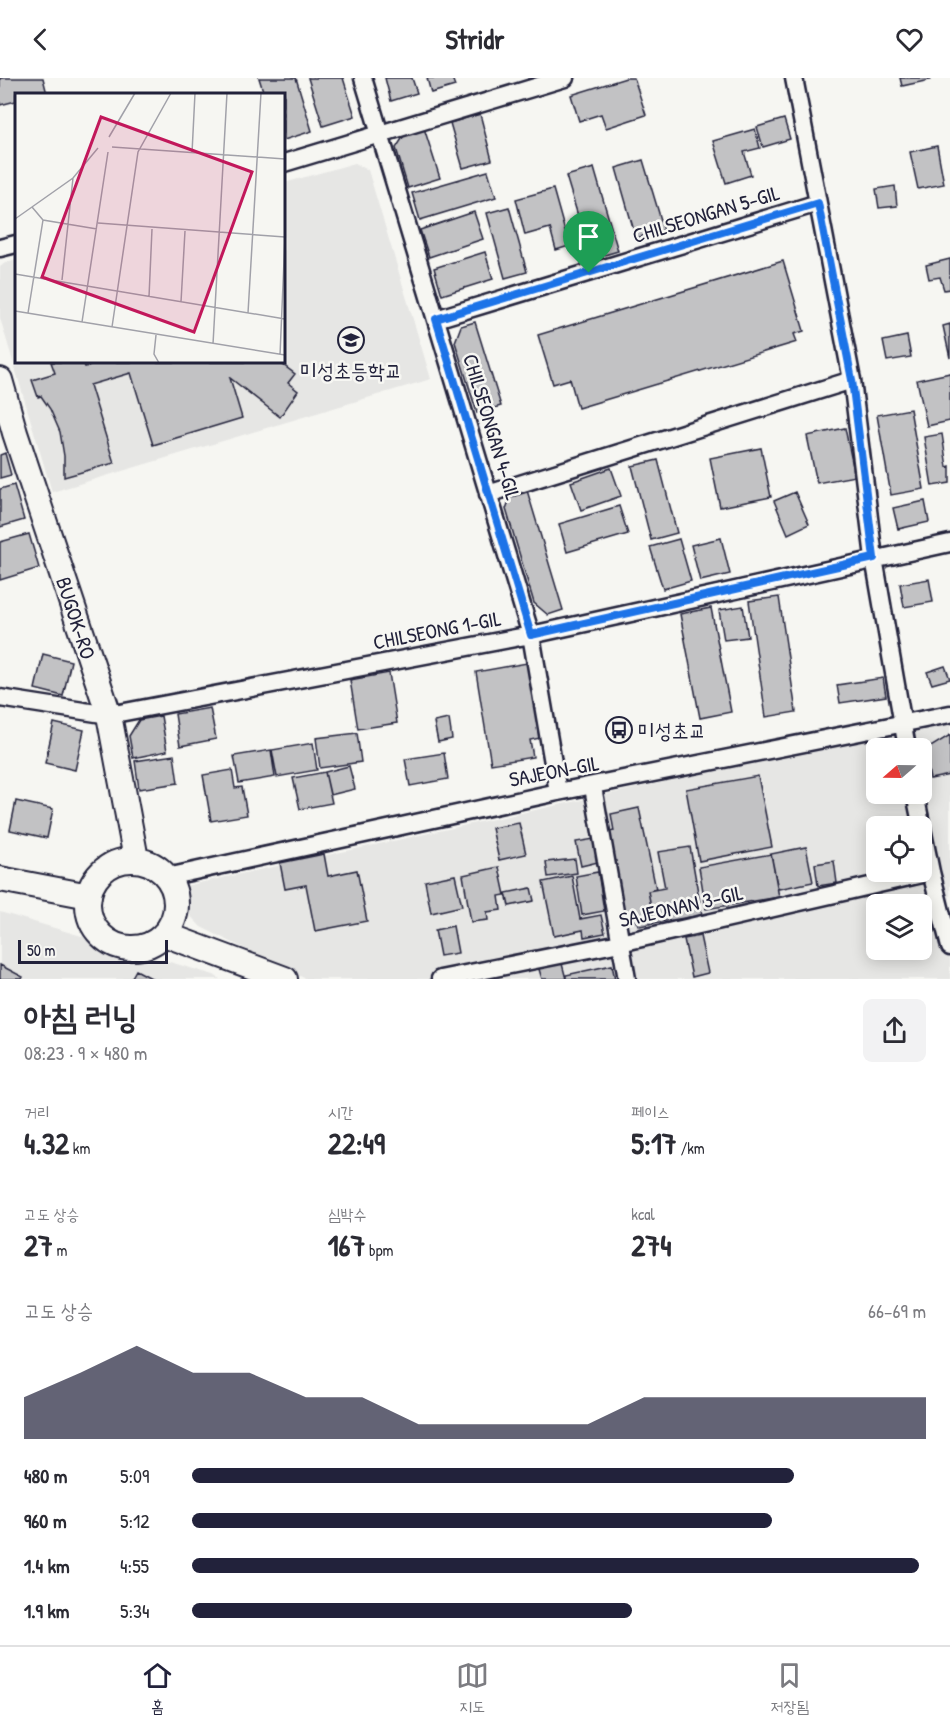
<!DOCTYPE html>
<html lang="ko">
<head>
<meta charset="utf-8">
<style>
	body { margin:0; font-family:"Patrick Hand","Poor Story",sans-serif; background:#f2f2f3; color:#2b2b33; height:100vh; display:flex; flex-direction:column; font-size:22px; white-space:nowrap }
	* { box-sizing:border-box; margin:0 }
	p { font-size:20px; color:#7c7c81 }
	.icon { flex:none; width:33px; height:33px; fill:none; stroke:currentColor; stroke-width:2; stroke-linecap:round; stroke-linejoin:round }
	.map { position:relative; height:901px; overflow:hidden }
	.drawer { display:flex; flex-direction:column; background:#fff; flex:1 }
	.drawer>* { flex:none }
	.needle { width:39px; rotate:250deg }
	.controls { position:absolute; left:866px; top:660px; display:grid; gap:12px }
	.controls a { display:grid; place-items:center; width:66px; height:66px; border-radius:9px; background:#fff; box-shadow:0 3px 15px #0003; font-size:30px }
	.scale { position:absolute; left:18px; bottom:15px; width:150px; box-sizing:border-box; padding-left:6px; border:3px solid #22223b; border-top:0; font-size:16px; line-height:21px; white-space:nowrap; color:#22223b; -webkit-text-stroke:4px #f6f6f2; paint-order:stroke }
	.pin { position:absolute; display:grid; place-items:center; width:51px; height:51px; color:#fff; margin:-62px -26px; border-radius:50% 50% 50% 0; rotate:-45deg; box-shadow:0 0 6px #0007 }
	.pin .icon { rotate:45deg }
	.round { display:grid; place-items:center; flex:none; width:63px; height:63px; border-radius:9px; background:#f2f2f3 }
	.summary { display:flex; align-items:center; justify-content:space-between; height:102px; padding:0 24px }
	h1 { font-size:33px; font-weight:700; line-height:45px }
	.figures { display:grid; grid-template-columns:repeat(3,1fr); gap:9px; height:102px; padding:6px 24px }
	.figures div { display:grid; align-content:center }
	.figures b { font-size:30px; font-weight:700 }
	.figures small { font-size:16px; font-weight:400 }
	.figures p { font-size:16px }
	.chart { height:168px; padding:12px 24px }
	.chart p { display:flex; justify-content:space-between }
	.chart svg { width:100%; height:108px; margin-top:6px; fill:#22223b; opacity:.7 }
	ul { padding:0 24px; list-style:none; font-size:20px }
	li { display:grid; grid-template-columns:96px 72px 1fr; align-items:center; height:45px }
	li i { height:15px; border-radius:8px; background:#22223b }
	header { display:flex; justify-content:space-between; align-items:center; height:78px; padding:0 24px; background:#fff; font-size:27px; font-weight:700 }
	.tabs { display:flex; justify-content:space-around; align-items:center; height:84px; border-top:2px solid #e1e1e2; background:#fff; font-size:16px; color:#7c7c81 }
	.tabs a { display:grid; justify-items:center; gap:3px }
	.tabs .current { color:#22223b }
	.map>svg:first-child { display:block }
	.built { fill:#e6e6e4; fill-rule:evenodd }
	.building { fill:#c2c2c4; stroke:#22223b; stroke-width:1.5 }
	.lines { fill:none; stroke-linecap:round; stroke-linejoin:round }
	.street-casing { stroke:#22223b; stroke-width:21 }
	.secondary-casing { stroke:#22223b; stroke-width:28 }
	.street { stroke:#f6f6f2; stroke-width:16 }
	.secondary { stroke:#f6f6f2; stroke-width:24 }
	.route-casing { stroke:#fff; stroke-width:12 }
	.route { stroke:#1a73e8; stroke-width:8 }
	.labels { text-anchor:middle; dominant-baseline:central; stroke-width:5; stroke-linejoin:round; paint-order:stroke }
	.street-label { font-size:21px; fill:#22223b; stroke:#f6f6f2 }
	.poi-label { font-size:21px; fill:#22223b; stroke:#f6f6f2 }
	.inset-road { fill:none; stroke:#a1a1a9; stroke-width:1.5 }
	.view { fill:#c2185b; fill-opacity:0.15; stroke:#c2185b; stroke-width:3 }
	.inset-edge { fill:none; stroke:#22223b; stroke-width:3 }
</style>
</head>
<body>
<header><svg class="icon" aria-label="back" viewBox="0 0 24 24"><path d="M15 5l-7 7 7 7"/></svg>Stridr<svg class="icon" aria-label="heart" viewBox="0 0 24 24"><path d="M12 20l-8-8c-3-5 5-10 8-4 3-6 11-1 8 4z"/></svg></header>
<div class="map">
<svg width="950" height="901" viewBox="0 0 950 901">
	<rect width="100%" height="100%" fill="#f6f6f2"/>
	<filter id="ink" filterUnits="userSpaceOnUse"><feTurbulence type="fractalNoise" baseFrequency=".0167" numOctaves="2"/><feDisplacementMap in="SourceGraphic" scale="12" xChannelSelector="R" yChannelSelector="G"/><feConvolveMatrix kernelMatrix="1 2 1 2 8 2 1 2 1" color-interpolation-filters="sRGB"/></filter>
	<g filter="url(#ink)">
		<path class="built" d="M355 85 368 92 431 301 52 414 0 240V189L5 185 16 181V284H284V105Z
			M950 647V901H306L201 849 185 832V808L858 662ZM876 670H921V716H876ZM876 748H921V794H876ZM876 826H921V872H876Z
			M0 834 214 897 220 901H0Z"/>
		<path class="building" d="M0 0H43L47 16H16V23L0 27Z
			M259 0H296L312 53 284 62V16H264Z
			M308 0H343L355 38 323 48Z
			M385 0H412L417 15 391 23Z
			M427 0H452L455 8 431 15Z
			M626 0H634L646 37 606 50 601 36 579 43 571 17Z
			M900 0H930V2L902 8Z
			M480 36 492 82 463 90 450 45Z
			M784 41 790 61 763 69 757 49Z
			M424 50 440 100 408 110 396 70 405 56Z
			M755 51 760 70 744 74 751 97 726 105 713 63Z
			M937 68 944 106 918 111 910 74Z
			M643 82 664 152 636 160 616 90Z
			M594 90 618 173 591 181 566 98Z
			M488 93 496 119 420 142 412 115Z
			M895 108 897 128 879 130 876 111Z
			M553 111 569 168 556 172 550 150 525 157 516 121Z
			M509 129 527 194 505 200 487 135Z
			M474 134 483 161 429 179 420 152Z
			M485 174 493 201 442 217 434 190Z
			M950 181V211L944 212 940 199 929 201 926 187Z
			M783 183 804 253 794 256 797 264 578 330 570 301 553 306 538 257Z
			M475 244 501 328 477 335 455 264 461 248Z
			M950 246V280L943 248Z
			M907 258 911 279 887 283 883 263Z
			M51 284H83L85 289 101 284H279L295 296 288 305 298 313 280 339 230 300 242 340 153 367 131 295 90 307 114 385 64 399V378L60 354 50 331 41 318 38 319 32 302 55 295Z
			M950 295V343L927 348 917 302Z
			M910 331 924 411 891 417 877 337Z
			M845 350 855 398 817 405 807 358Z
			M942 356 947 389 950 388V405L932 408 924 359Z
			M761 370 771 419 720 429 710 380Z
			M5 375 11 397 0 400V377Z
			M658 382 677 455 651 462 632 388Z
			M611 390 621 418 581 432 571 404Z
			M14 407 24 442 0 449V411Z
			M526 409 563 532 548 537 534 525 506 431 513 412Z
			M795 414 809 446 788 456 774 423Z
			M925 423 929 444 898 451 893 430Z
			M619 428 628 456 567 474 559 446Z
			M29 456 39 490 0 502V464Z
			M721 460 730 496 700 503 691 467Z
			M679 461 691 503 663 511 650 469Z
			M929 501 933 524 904 529 900 506Z
			M779 519 796 634 766 639 749 523Z
			M743 528 748 559 724 562 719 532Z
			M711 530 731 634 700 640 680 536Z
			M43 576 71 583 63 618 35 611Z
			M527 585 540 660 530 662 533 679 491 686 476 594Z
			M945 588 950 601 932 606 927 594Z
			M389 595 397 645 358 651 350 602Z
			M883 600 886 618 840 625 837 607Z
			M210 630 216 661 180 668 175 636Z
			M161 638 167 673 133 680 129 658 139 642Z
			M449 641 452 661 438 664 434 644Z
			M54 645 84 652 75 692 45 685Z
			M357 655 361 684 320 690 316 660Z
			M950 657V697L930 701 924 673Z
			M313 665 317 692 277 699 272 672Z
			M271 672 275 699 239 705 234 678Z
			M444 675 448 701 410 708 405 681Z
			M174 677 178 705 139 711 135 683Z
			M349 688 355 711 330 717 325 694Z
			M232 692 235 710 242 709 247 737 211 743 203 697Z
			M325 694 332 725 300 731 293 700Z
			M758 698 772 769 699 783 686 711Z
			M16 723 53 731 47 760 10 752Z
			M639 730 656 811 648 813 654 845 640 848 622 830 607 754 614 753 611 736Z
			M519 745 526 776 499 782 492 750Z
			M594 761 598 784 581 788 576 764Z
			M690 769 702 837 654 845 648 813 665 810 658 774Z
			M806 769 813 804 778 811 771 776Z
			M324 776 328 798 357 792 367 843 315 853 306 807 285 811 280 785Z
			M771 776 779 819 706 831 699 789Z
			M575 781 577 795 548 799 546 784Z
			M834 783 837 805 818 808 815 786Z
			M499 789 505 817 499 818 501 832 487 834 488 842 471 844 463 797Z
			M598 794 604 833 582 837 576 798Z
			M455 797 462 828 431 835 425 803Z
			M572 798 580 841 601 837 605 855 584 859 583 852 554 858 543 804Z
			M531 810 534 823 509 828 506 815Z
			M453 848 458 875 440 878 435 852Z
			M700 858 708 895 692 899 684 861Z
			M561 882 566 901H542L538 888Z
			M0 887 23 899 22 901H0Z
			M612 887 615 901H566V897Z
			M136 892 153 901H131Z"/>
		<g class="lines">
			<defs>
				<path id="street" d="M363 0 531 557 558 714
					M794 0 852 302 874 480 907 670
					M284 85 565 0
					M0 170 16 166
					M436 241 818 125
					M488 416 852 302
					M0 620 109 637 531 557 950 465
					M593 709 627 901
					M915 716 931 794 950 869
					M167 799 558 714 950 636
					M440 901 620 865 931 794"/>
				<path id="secondary" d="M0 302 15 355 109 637 136 781
					M88 826a44 44 0 1 1 88 0a44 44 0 1 1-88 0Z
					M0 801 89 818
					M164 856 285 901"/>
			</defs>
			<use href="#street" class="street-casing"/>
			<use href="#secondary" class="secondary-casing"/>
			<use href="#street" class="street"/>
			<use href="#secondary" class="secondary"/>
		</g>
	</g>
	<g class="lines" filter="url(#ink)">
		<defs>
			<path id="route" d="M818 125 852 302 874 480 531 557 436 241Z"/>
		</defs>
		<use href="#route" class="route-casing"/>
		<use href="#route" class="route"/>
	</g>
	<defs>
		<symbol id="school-ring" viewBox="-11 -11 22 22"><circle r="9.5" fill="#f6f6f2" stroke="#22223b" stroke-width="1.5"/><path d="M0-5L7-2L0 1L-7-2ZM-4 1L0 2.5L4 1V4Q0 6-4 4Z" fill="#22223b"/></symbol>
		<symbol id="bus-ring" viewBox="-11 -11 22 22"><circle r="9.5" fill="#f6f6f2" stroke="#22223b" stroke-width="1.5"/><path d="M-5-6H5V4H4V6H2V4H-2V6H-4V4H-5ZM-3.5-4V0h7V-4ZM-3.5 1.2v1.5H-2V1.2ZM2 1.2v1.5H3.5V1.2Z" fill="#22223b"/></symbol>
	</defs>
	<g fill-rule="evenodd">
		<use href="#school-ring" x="336" y="247" width="30" height="30"/>
		<use href="#bus-ring" x="604" y="637" width="30" height="30"/>
	</g>
	<g class="labels">
		<g class="street-label">
			<text transform="translate(706 136) rotate(-17)">CHILSEONGAN 5-GIL</text>
			<text transform="translate(492 349) rotate(73)">CHILSEONGAN 4-GIL</text>
			<text transform="translate(76 540) rotate(72)">BUGOK-RO</text>
			<text transform="translate(437 552) rotate(-11)">CHILSEONG 1-GIL</text>
			<text transform="translate(554 693) rotate(-11)">SAJEON-GIL</text>
			<text transform="translate(681 828) rotate(-13)">SAJEONAN 3-GIL</text>
		</g>
		<g class="poi-label">
			<text x="351" y="292">미성초등학교</text>
			<text x="638" y="652" text-anchor="start">미성초교</text>
		</g>
	</g>
	<g transform="translate(15 15)">
		<rect width="270" height="270" fill="#f6f6f2"/>
		<path class="inset-road" d="M94 44 120 0M97 54 270 66M177 60 180 0M17 114 28 127 82 136M0 126 58 85 83 55M83 130 270 144M0 181 270 226M47 187 58 85M134 204 137 136M166 209 170 138M0 218 270 262M13 220 28 127M233 220 246 0M67 229 93 59M97 234 123 59 156 0M141 242 139 261 144 270M198 251 212 0M265 262 270 144"/>
		<path class="view" d="M86 24 237 79 179 239 27 184Z"/>
		<rect width="270" height="270" class="inset-edge"/>
	</g>
</svg>
<div class="controls">
<a><svg class="needle" viewBox="-14 -14 28 28"><path d="M0-13l5 13h-10z" fill="#e53935"/><path d="M0 13l5-13h-10z" fill="#7c7c81"/></svg></a>
<a><svg class="icon" aria-label="locate" viewBox="0 0 24 24"><circle cx="12" cy="12" r="6"/><path d="M12 2v4M12 18v4M2 12h4M18 12h4"/></svg></a>
<a><svg class="icon" aria-label="layers" viewBox="0 0 24 24"><path d="M12 4l9 5-9 5-9-5zM3 14l9 5 9-5"/></svg></a>
</div>
<div class="scale">50 m</div>
<div class="pin" style="left:589px;top:195px;background:#1e9e55"><svg class="icon" aria-label="arrive" viewBox="0 0 24 24"><path d="M6 21V4h12l-3 4 3 4H6"/></svg></div>
</div>
<section class="drawer">
<div class="summary"><div><h1>아침 러닝</h1><p>08:23 · 9 × 480 m</p></div><a class="round"><svg class="icon" aria-label="share" viewBox="0 0 24 24"><path d="M12 15V3M7 8l5-5 5 5M5 13v7h14v-7"/></svg></a></div>
<div class="figures">
<div><p>거리</p><b>4.32<small> km</small></b></div>
<div><p>시간</p><b>22:49</b></div>
<div><p>페이스</p><b>5:17<small> /km</small></b></div>
</div>
<div class="figures">
<div><p>고도 상승</p><b>27<small> m</small></b></div>
<div><p>심박수</p><b>167<small> bpm</small></b></div>
<div><p>kcal</p><b>274</b></div>
</div>
<div class="chart"><p><span>고도 상승</span>66–69 m</p>
<svg viewBox="0 0 160 44" preserveAspectRatio="none"><path d="M0 44V27L10 17L20 6L30 17L40 17L50 27L60 27L70 38L80 38L90 38L100 38L110 27L120 27L130 27L140 27L150 27L160 27V44z"/></svg>
</div>
<ul>
<li><b>480 m</b>5:09<i style="width:82%"></i></li>
<li><b>960 m</b>5:12<i style="width:79%"></i></li>
<li><b>1.4 km</b>4:55<i style="width:99%"></i></li>
<li><b>1.9 km</b>5:34<i style="width:60%"></i></li>
</ul>
</section>
<nav class="tabs">
<a class="current"><svg class="icon" aria-label="home" viewBox="0 0 24 24"><path d="M3 11l9-7 9 7M6 9v11h12V9"/></svg>홈</a>
<a><svg class="icon" aria-label="map" viewBox="0 0 24 24"><path d="M3 6l6-2 6 2 6-2v14l-6 2-6-2-6 2zM9 4v14M15 6v14"/></svg>지도</a>
<a><svg class="icon" aria-label="saved" viewBox="0 0 24 24"><path d="M7 4h10v16l-5-4-5 4z"/></svg>저장됨</a>
</nav>
</body>
</html>
